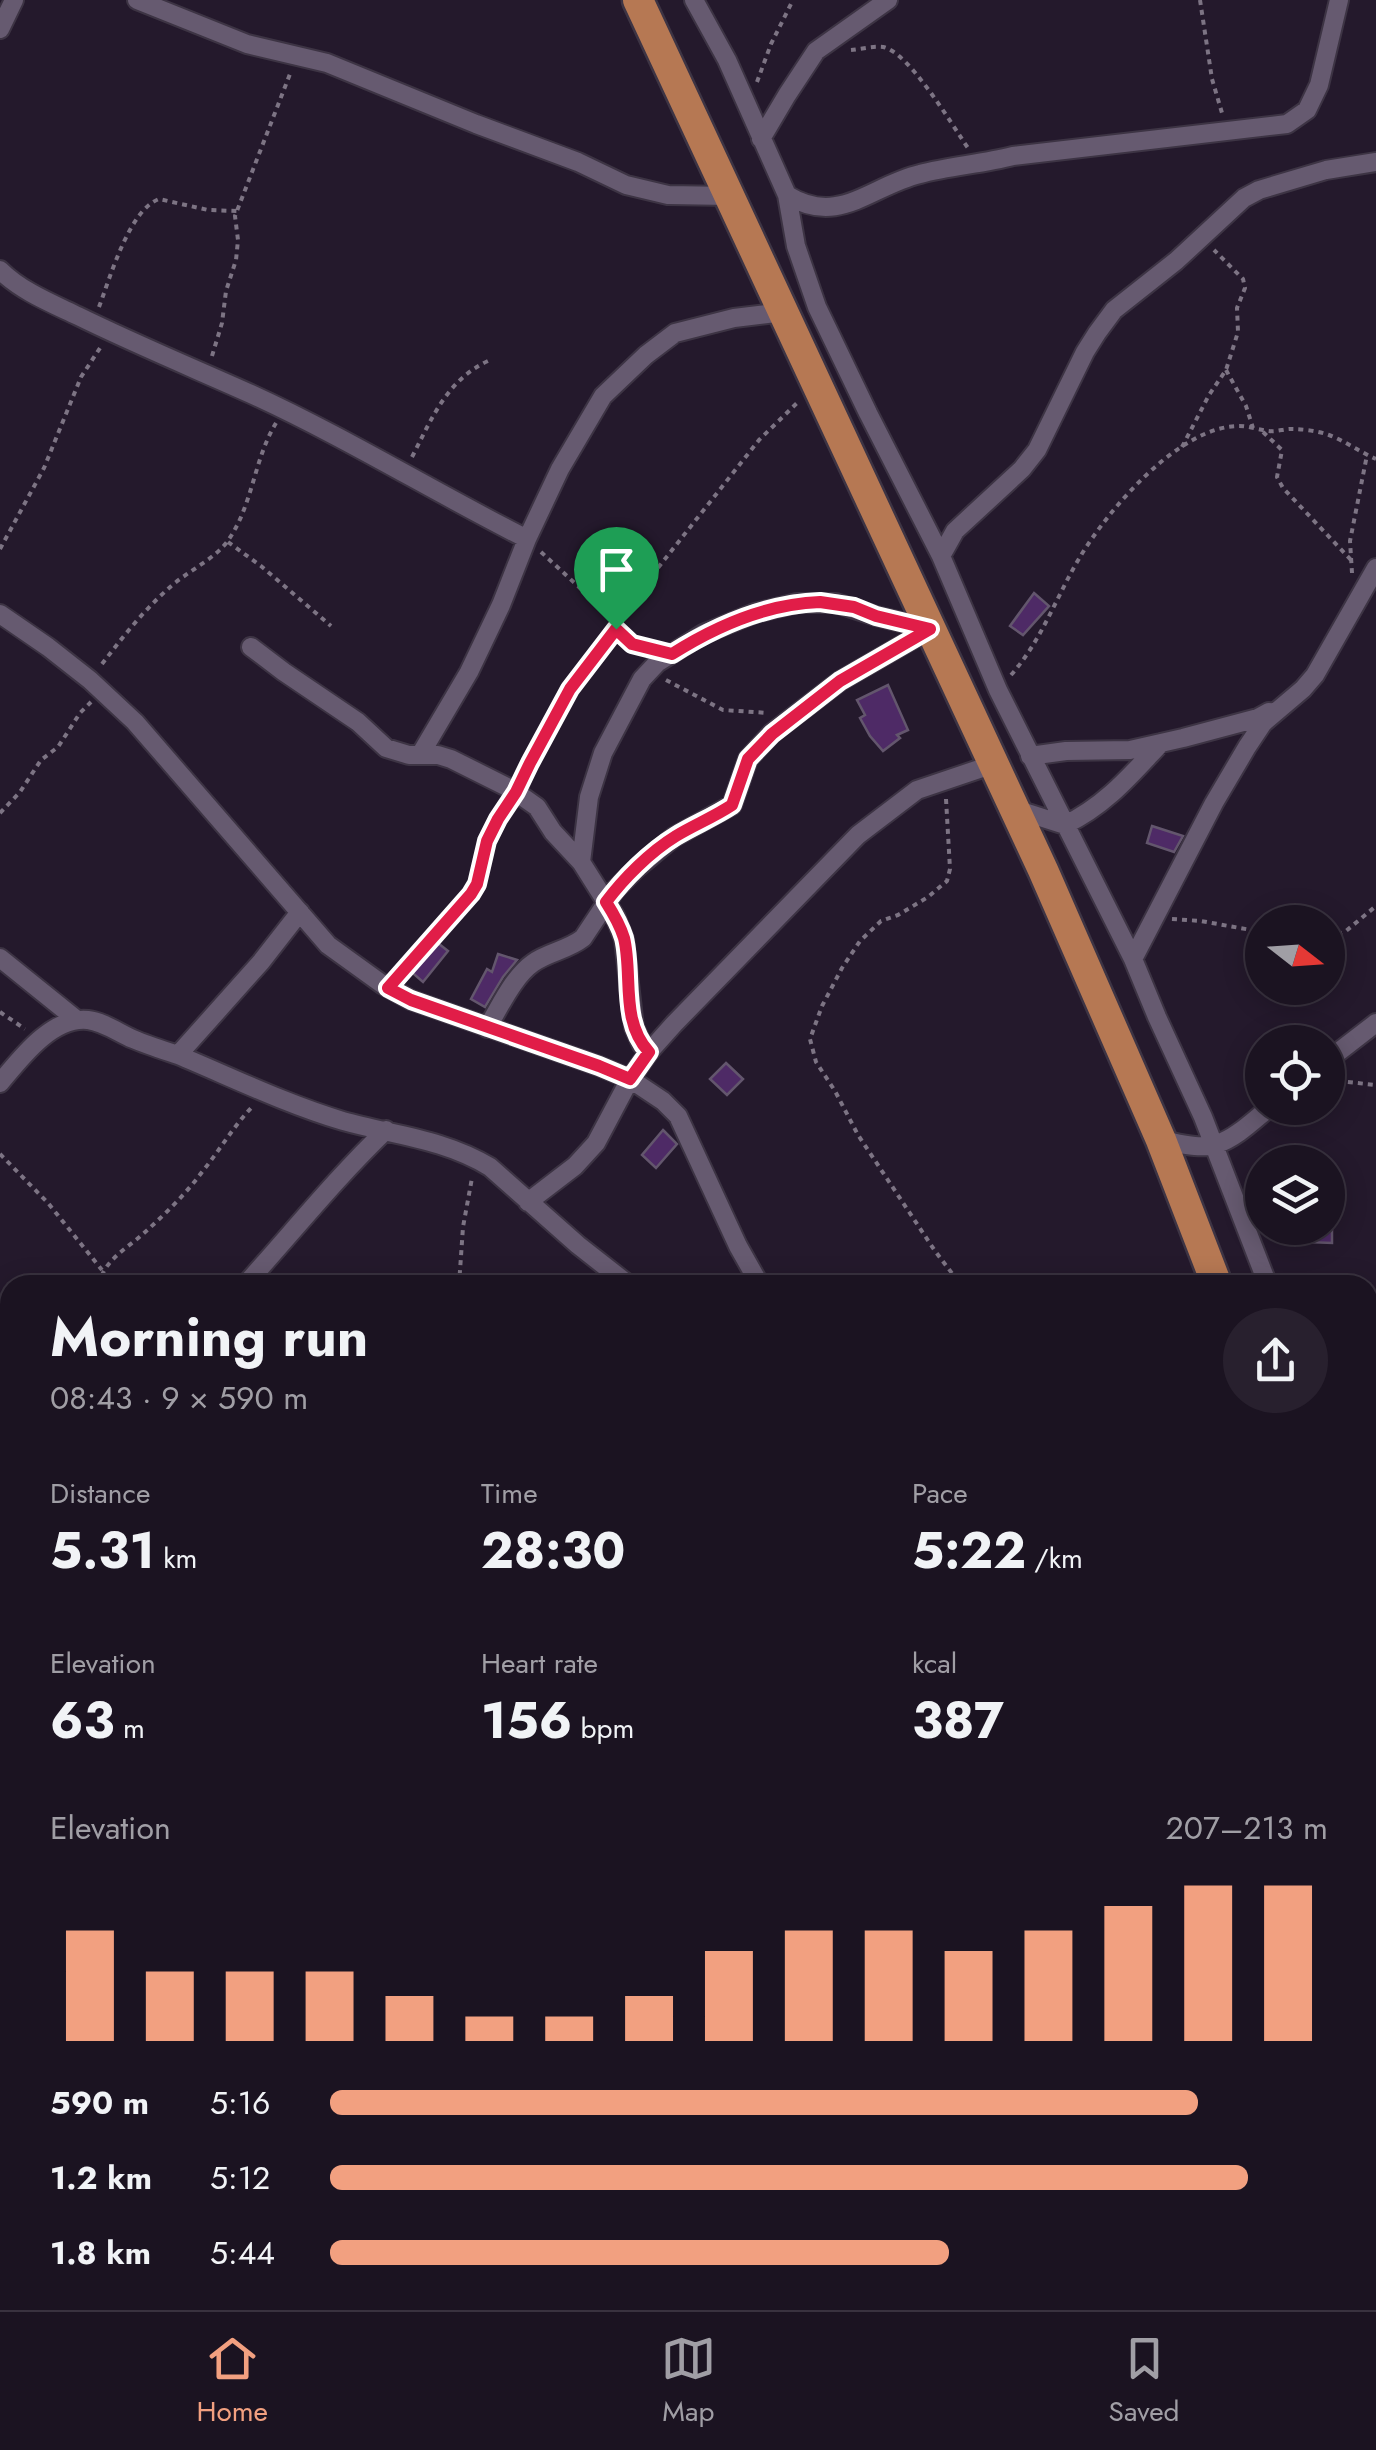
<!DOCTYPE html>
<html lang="en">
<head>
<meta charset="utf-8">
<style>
	body { margin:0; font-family:Jost,sans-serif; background:#28202e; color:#f1f3f6; height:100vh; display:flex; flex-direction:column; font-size:38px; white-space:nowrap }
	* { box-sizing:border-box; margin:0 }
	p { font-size:32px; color:#a09ea5 }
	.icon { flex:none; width:55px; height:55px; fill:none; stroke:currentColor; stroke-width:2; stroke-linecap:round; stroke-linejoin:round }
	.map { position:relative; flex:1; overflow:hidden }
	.details { position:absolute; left:0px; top:1275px; width:1378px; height:1035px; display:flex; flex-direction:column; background:#1b1321; border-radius:30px 30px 0 0; box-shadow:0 5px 25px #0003,0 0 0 2px #39323f }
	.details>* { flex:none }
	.needle { width:65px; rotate:107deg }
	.tools { position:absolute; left:1245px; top:905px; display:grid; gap:20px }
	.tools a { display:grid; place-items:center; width:100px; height:100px; border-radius:50%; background:#1b1321; box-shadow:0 5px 25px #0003,0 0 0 2px #39323f; font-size:50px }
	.pin { position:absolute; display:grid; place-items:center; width:85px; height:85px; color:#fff; margin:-102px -42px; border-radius:50% 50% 50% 0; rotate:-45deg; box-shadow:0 0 10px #0007 }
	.pin .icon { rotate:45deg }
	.round { display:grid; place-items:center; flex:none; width:105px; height:105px; border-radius:52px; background:#28202e }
	.head { display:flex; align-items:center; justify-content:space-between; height:170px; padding:0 50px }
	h1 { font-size:55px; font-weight:700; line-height:75px }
	.metrics { display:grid; grid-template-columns:repeat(3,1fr); gap:15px; height:170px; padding:10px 50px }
	.metrics div { display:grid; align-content:center }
	.metrics b { font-size:50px; font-weight:700 }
	.metrics small { font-size:28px; font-weight:400 }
	.metrics p { font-size:28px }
	.chart { height:280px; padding:20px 50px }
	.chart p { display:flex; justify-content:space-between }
	.chart svg { width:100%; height:180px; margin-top:10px; stroke:#f2a080; stroke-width:6 }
	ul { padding:0 50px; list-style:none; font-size:32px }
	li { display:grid; grid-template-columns:160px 120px 1fr; align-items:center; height:75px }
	li i { height:25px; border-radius:12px; background:#f2a080 }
	.menu { display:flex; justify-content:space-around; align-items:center; height:140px; border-top:2px solid #39323f; background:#1b1321; font-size:28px; color:#a09ea5 }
	.menu a { display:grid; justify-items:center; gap:5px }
	.menu .on { color:#f2a080 }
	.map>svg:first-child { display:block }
	.building { fill:#4e2a66; stroke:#63566d; stroke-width:2.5 }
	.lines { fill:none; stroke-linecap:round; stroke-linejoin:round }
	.lane-casing { stroke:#3d3444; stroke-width:14 }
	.street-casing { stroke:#3d3444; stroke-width:22 }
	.highway-casing { stroke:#3d3444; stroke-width:35 }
	.path { stroke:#7d7484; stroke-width:4; stroke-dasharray:5 5; stroke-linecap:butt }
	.lane { stroke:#665a70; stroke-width:9 }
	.street { stroke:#665a70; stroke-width:18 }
	.highway { stroke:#b67853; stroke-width:30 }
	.route-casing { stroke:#fff; stroke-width:20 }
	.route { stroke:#e11d48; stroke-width:12 }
</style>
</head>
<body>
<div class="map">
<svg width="1376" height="2310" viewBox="0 0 1376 2310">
	<rect width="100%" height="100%" fill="#24192c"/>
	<path class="building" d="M1034 593 1049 606 1023 635 1010 626Z
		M888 685 908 730 897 735 900 738 883 751 870 736 860 718 865 715 857 700Z
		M1152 826 1183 836 1174 852 1147 843Z
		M434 940 448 951 423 982 408 969Z
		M498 954 517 960 503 977 485 1007 471 999 487 969 492 972Z
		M726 1063 743 1079 727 1095 710 1079Z
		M663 1130 677 1144 656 1168 642 1155Z
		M1282 1228H1332V1243L1282 1241Z"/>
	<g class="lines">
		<defs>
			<path id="lane" d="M0 1663 10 1675
				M1368 2184 1376 2182
				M746 2300V2310
				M908 2300C949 2308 989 2310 1029 2300"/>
			<path id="street" d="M137 0 247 44 327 63 476 124 578 162 626 185 668 195 730 196
				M694 0 727 60 787 195C839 227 870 186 920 174 950 166 982 164 1013 156L1287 124 1307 110 1319 85 1339 0
				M0 29 14 0
				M761 139 787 95 816 51 888 0
				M787 195 796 246 817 307 868 413 941 556 998 690 1133 959 1157 1017 1203 1117 1268 1285
				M0 270C21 291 51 303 78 316 135 344 193 368 251 394 345 437 434 492 527 539
				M941 556 955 531 1022 469 1037 450 1085 352 1097 333 1114 310 1176 261 1244 198 1259 190 1326 170 1376 162
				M0 614 48 647 90 680 135 722 328 945 382 984 411 1000 599 1066 630 1079 663 1101 678 1116 738 1246 760 1285
				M251 647 284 672 358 722 386 748 409 755H438L451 759 513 790 537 807 553 832 581 862 615 916 624 939 634 1027 642 1045 649 1052
				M420 755 469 672 501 605 527 539 560 469 603 396 646 355 675 333 734 318 784 312
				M1030 756 1066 751 1130 750 1183 738 1258 718 1269 712
				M1015 809 1065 825C1106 805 1130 776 1161 743
				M581 862 589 797 603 753 642 679 657 663 703 634 755 613 797 603H836L876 616 930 629
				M0 958 77 1020
				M1133 959 1214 803 1247 747 1263 723 1303 689 1315 675 1376 568
				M487 1028C500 1007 513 977 533 963 548 952 568 950 583 938L615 890 637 868 674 837 732 805 748 759 772 733 840 681 930 629
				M178 1055C233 1078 286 1104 343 1121 393 1135 444 1139 490 1167L578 1245 629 1285
				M1328 1060 1376 1023
				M0 1083C20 1059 52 1016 88 1020 104 1022 119 1033 133 1039 147 1045 163 1050 178 1055L261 962 300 912
				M1161 1140C1178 1143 1200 1150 1217 1144 1236 1138 1254 1120 1269 1108
				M528 1202 575 1166 596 1143 630 1079 649 1052 674 1024 858 835 917 790 994 764
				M245 1285C292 1233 335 1179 386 1130
				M1368 1344 1376 1343
				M0 1406 10 1413
				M1368 1507 1376 1506
				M1368 1635 1376 1629
				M0 1644 10 1630
				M1368 1655 1376 1690
				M1368 2116 1376 2165"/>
			<path id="highway" d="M638 0 1043 870 1161 1140 1217 1285
				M1368 1895 1376 1940"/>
		</defs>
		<use href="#lane" class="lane-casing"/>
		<use href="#street" class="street-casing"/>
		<use href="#highway" class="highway-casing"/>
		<path class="path" d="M1200 0 1212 79 1222 113
			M851 50C861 49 873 46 883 47 909 52 952 125 968 148
			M757 82 771 44 793 0
			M99 307C110 278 129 210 159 199L208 210 237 211
			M212 356 222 323 226 291 236 260 238 240 235 216 290 74
			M1226 370 1246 406 1253 428
			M1263 432 1282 450 1277 477 1283 488 1351 560
			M1182 447 1209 395 1226 370 1238 332 1237 308 1245 288 1243 279 1214 250
			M412 457C432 418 447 380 488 361
			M228 542 261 566 331 626
			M0 549 44 468 81 377 100 348
			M541 552 579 587 609 618 616 629 632 643 647 648
			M1352 573 1350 541 1367 455
			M102 664C122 638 143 611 169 588 186 572 217 558 229 539 253 504 254 459 276 423
			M1011 675C1042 640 1056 597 1080 557 1108 510 1179 426 1239 426 1249 426 1259 430 1269 431 1276 432 1284 429 1291 429 1303 429 1318 431 1329 435 1345 441 1360 452 1376 459
			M666 680 723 710 768 713
			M523 777 570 689 616 629 631 602 759 440 797 403
			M946 799 950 869 947 881 928 897 898 915 881 921 860 941 842 968 822 1006 810 1039 816 1062 835 1091 858 1135 935 1251 961 1285
			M0 813 20 792 41 760 58 747 80 713 91 702
			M1172 919 1201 921 1262 932
			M1328 938 1346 931 1376 906
			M401 973 477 884 487 841 506 807
			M0 1012 25 1029
			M1328 1080 1376 1085
			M0 1154 48 1203 102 1270
			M99 1285C103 1261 126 1249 143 1234 164 1215 185 1195 202 1172 220 1150 234 1125 254 1105
			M459 1285 463 1227 472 1178
			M0 1387 10 1383
			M0 2079 10 2081
			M1368 2253 1376 2261
			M395 2300 402 2310
			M1088 2300 1090 2310"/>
		<use href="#lane" class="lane"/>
		<use href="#street" class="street"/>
		<use href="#highway" class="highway"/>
	</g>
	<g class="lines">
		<defs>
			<path id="route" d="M820 602 854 607 876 616 930 629 840 681 772 734 748 759 732 805C714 817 694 825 676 836 650 852 624 878 606 902 613 913 620 925 624 938 633 975 620 1021 649 1052L630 1079 599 1066 411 1000 388 988 471 894 477 884 487 841 498 819 516 792 530 763 570 689 616 629 632 644 672 654C716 626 766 604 820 602Z"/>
		</defs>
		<use href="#route" class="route-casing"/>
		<use href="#route" class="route"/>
	</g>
</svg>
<div class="tools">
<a><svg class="needle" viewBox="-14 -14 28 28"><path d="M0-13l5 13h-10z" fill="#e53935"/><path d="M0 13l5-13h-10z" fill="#a09ea5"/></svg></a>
<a><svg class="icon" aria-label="locate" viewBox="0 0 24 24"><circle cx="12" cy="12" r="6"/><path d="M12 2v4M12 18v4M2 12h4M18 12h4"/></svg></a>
<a><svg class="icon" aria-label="layers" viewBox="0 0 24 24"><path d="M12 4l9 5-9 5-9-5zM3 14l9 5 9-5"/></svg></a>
</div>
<div class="pin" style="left:616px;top:629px;background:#1e9e55"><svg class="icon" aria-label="arrive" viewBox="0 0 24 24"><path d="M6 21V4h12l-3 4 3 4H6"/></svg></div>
<section class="details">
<div class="head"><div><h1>Morning run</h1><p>08:43 · 9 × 590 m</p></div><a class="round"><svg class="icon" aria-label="share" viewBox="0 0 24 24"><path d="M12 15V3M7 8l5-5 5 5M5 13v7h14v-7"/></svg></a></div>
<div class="metrics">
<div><p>Distance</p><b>5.31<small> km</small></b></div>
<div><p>Time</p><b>28:30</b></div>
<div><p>Pace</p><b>5:22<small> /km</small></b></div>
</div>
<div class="metrics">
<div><p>Elevation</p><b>63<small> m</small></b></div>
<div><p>Heart rate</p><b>156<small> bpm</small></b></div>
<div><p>kcal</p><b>387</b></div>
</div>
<div class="chart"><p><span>Elevation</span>207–213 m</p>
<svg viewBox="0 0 160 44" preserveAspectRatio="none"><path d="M5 44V17M15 44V27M25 44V27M35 44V27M45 44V33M55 44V38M65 44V38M75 44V33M85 44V22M95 44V17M105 44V17M115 44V22M125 44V17M135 44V11M145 44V6M155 44V6"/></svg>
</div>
<ul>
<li><b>590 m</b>5:16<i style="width:87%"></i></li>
<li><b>1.2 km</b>5:12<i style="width:92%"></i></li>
<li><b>1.8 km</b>5:44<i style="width:62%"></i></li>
</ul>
</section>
</div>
<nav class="menu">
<a class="on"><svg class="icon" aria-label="home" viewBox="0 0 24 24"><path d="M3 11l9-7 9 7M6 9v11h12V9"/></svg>Home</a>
<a><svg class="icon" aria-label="map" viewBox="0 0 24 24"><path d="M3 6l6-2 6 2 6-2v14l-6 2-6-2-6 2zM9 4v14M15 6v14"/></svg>Map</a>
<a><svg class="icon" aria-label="saved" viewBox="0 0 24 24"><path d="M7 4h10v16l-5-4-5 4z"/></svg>Saved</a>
</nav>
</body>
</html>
